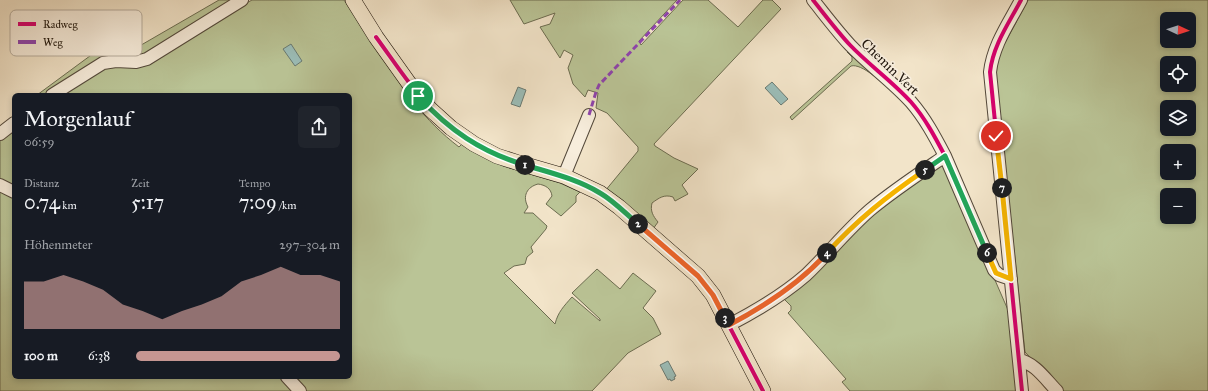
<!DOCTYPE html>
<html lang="de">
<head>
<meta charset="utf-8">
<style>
	body { margin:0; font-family:"IM FELL Great Primer",serif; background:#20242c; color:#f1f3f6; height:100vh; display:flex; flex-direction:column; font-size:15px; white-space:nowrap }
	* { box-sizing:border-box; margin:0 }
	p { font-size:13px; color:#9ea1a6 }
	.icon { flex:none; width:22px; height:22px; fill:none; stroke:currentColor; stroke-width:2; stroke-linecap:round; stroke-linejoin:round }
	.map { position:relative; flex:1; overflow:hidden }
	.drawer { position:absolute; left:12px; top:93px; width:340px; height:286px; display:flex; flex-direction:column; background:#171b24; border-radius:6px; box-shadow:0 2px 6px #0003 }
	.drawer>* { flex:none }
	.needle { width:26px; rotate:93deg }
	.buttons { position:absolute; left:1160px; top:12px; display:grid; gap:8px }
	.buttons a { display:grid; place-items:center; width:36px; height:36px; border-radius:6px; background:#171b24; box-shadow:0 2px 6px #0003; font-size:20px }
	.pin { position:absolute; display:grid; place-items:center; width:34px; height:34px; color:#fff; margin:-17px; border:2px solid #fff; border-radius:50%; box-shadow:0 1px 4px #0007 }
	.km { position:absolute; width:20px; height:20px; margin:-10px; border-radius:50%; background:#222; color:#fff; font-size:11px; line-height:20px; text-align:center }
	.round { display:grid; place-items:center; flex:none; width:42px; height:42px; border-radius:6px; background:#20242c }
	.overview { display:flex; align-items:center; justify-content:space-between; height:68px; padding:0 12px }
	h1 { font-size:22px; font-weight:600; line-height:30px }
	.metrics { display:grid; grid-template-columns:repeat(3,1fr); gap:6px; height:68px; padding:4px 12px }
	.metrics div { display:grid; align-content:center }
	.metrics b { font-size:20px; font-weight:600 }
	.metrics small { font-size:11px; font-weight:400 }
	.metrics p { font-size:11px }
	.chart { height:112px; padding:8px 12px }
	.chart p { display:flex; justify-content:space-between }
	.chart svg { width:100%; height:72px; margin-top:4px; fill:#c59692; opacity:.7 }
	ul { padding:0 12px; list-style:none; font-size:13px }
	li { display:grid; grid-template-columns:64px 48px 1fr; align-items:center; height:30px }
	li i { height:10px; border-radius:5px; background:#c59692 }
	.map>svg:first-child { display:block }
	.green { fill:#bac496; stroke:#6c6c50; fill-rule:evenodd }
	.water { fill:#9bbeb9; stroke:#697a73 }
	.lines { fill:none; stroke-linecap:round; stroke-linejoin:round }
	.minor-casing { stroke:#53483a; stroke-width:14 }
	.major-casing { stroke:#1e140a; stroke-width:16 }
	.minor { stroke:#f7eddc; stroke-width:12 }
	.major { stroke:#f2e4c9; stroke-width:15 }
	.quiet { stroke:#8e44ad; stroke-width:3; stroke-dasharray:6 3; stroke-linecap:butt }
	.cycleway-casing { stroke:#f7eddc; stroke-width:6 }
	.cycleway { stroke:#d6006c; stroke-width:4 }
	.split-1-casing { stroke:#fff; stroke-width:8 }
	.split-2-casing { stroke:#fff; stroke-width:8 }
	.split-3-casing { stroke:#fff; stroke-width:8 }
	.split-4-casing { stroke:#fff; stroke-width:8 }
	.split-5-casing { stroke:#fff; stroke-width:8 }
	.split-6-casing { stroke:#fff; stroke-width:8 }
	.split-7-casing { stroke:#fff; stroke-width:8 }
	.split-8-casing { stroke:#fff; stroke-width:8 }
	.split-1 { stroke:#22a559; stroke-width:5 }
	.split-2 { stroke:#22a559; stroke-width:5 }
	.split-3 { stroke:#f0652b; stroke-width:5 }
	.split-4 { stroke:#f0652b; stroke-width:5 }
	.split-5 { stroke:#f5b400; stroke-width:5 }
	.split-6 { stroke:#22a559; stroke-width:5 }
	.split-7 { stroke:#f5b400; stroke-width:5 }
	.split-8 { stroke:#f5b400; stroke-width:5 }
	.labels { text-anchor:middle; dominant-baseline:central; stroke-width:3.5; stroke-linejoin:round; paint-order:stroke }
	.street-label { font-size:14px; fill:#1e140a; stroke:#f7eddc }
	.key { fill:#f7eddc; stroke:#b6ac9d; stroke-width:1 }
	.key-label { font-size:11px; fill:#1e140a }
</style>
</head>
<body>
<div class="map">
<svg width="1208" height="391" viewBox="0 0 1208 391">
	<rect width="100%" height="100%" fill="#f2e4c9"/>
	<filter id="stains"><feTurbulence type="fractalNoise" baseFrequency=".005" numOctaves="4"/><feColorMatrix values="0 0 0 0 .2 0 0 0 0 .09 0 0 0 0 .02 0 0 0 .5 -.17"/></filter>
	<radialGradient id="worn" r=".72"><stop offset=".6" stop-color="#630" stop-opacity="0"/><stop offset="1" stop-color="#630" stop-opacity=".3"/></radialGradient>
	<path class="green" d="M219 0H235L143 57H131L113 54 60 85 45 95H37L98 50 113 42 136 48Z
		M252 0H344L414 103C427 119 442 134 459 147L462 144 503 166 560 183 580 192 576 196V202L561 216 546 204 552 196C551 188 545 185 538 184 527 187 522 196 528 207L524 213H533L547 226 546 229 531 247 533 252 527 257 525 264 514 266 504 273 555 324C558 312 564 306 572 297L600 321V319L572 293 597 269 620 289 633 273 656 291 643 308 653 318 661 334 628 353 592 391H306L294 377H350V95H58L104 67 134 66Z
		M510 0H677L639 41 641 45 683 0H708L738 27 763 0H772L781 9 654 144 655 146 674 158 698 169 682 185 688 194 675 201 673 197C664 194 659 198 652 203 650 211 653 216 658 222L653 229 605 191 638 151V147L607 113 596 108 598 93 588 90 585 97 573 84 568 68 573 55 564 50 560 58 540 27 550 24 555 13 524 24Z
		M1028 0H1208V391H1063L1025 352 996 83 997 62 1001 50ZM1167 19H1189V41H1167ZM1167 63H1189V85H1167ZM1167 107H1189V129H1167ZM1167 151H1189V173H1167ZM1167 195H1189V217H1167Z
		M849 50 891 90C882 83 862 63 851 66L792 120 790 117 850 63 852 61V57L847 52Z
		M14 128V189L0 181V138Z
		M944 163 1008 310 1017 391H850L842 382 846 379 788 313 791 310V306L784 299 871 214Z
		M0 189 14 197V377H280L292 391H0Z"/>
	<path class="water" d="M291 44 302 61 295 66 283 49Z
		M772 82 788 99 781 105 765 88Z
		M518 87 526 90 520 107 511 104Z
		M668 361 676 376 674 377 675 379 671 381 670 379 668 380 660 365Z"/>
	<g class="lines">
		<defs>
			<path id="minor" d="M813 0C825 15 837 31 850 45 869 65 892 81 911 102 925 118 935 137 945 156L994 270 999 275 1011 279
				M1021 0C1009 23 993 45 990 72L1022 391
				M52 95 103 63 116 61 136 62 147 59 242 0
				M0 134 14 123
				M564 176 589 115
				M0 185 14 192
				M729 325C756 311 783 295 806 275 828 254 847 230 870 210 894 190 920 173 945 156
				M1019 360C1035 363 1046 380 1057 391
				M287 377 300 391"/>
			<path id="major" d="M353 0 376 37 418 96 430 109 451 128 474 144 497 156 519 163 564 176 600 193 619 207 698 276 713 295 763 391"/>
		</defs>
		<use href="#minor" class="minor-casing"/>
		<use href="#major" class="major-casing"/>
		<use href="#minor" class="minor"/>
		<use href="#major" class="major"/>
		<path class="quiet" d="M589 115 596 92 599 85 680 0"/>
		<defs>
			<path id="cycleway" d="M813 0C825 15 837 31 850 45 869 65 892 81 911 102 925 118 935 137 945 156L994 270 999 275 1011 279
				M1021 0C1009 23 993 45 990 72L1022 391
				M376 37C406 78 428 116 473 143 505 163 543 167 577 181 608 194 632 219 657 240 677 257 699 273 713 295L763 391"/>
		</defs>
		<use href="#cycleway" class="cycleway-casing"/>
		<use href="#cycleway" class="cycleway"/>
	</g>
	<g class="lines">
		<defs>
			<path id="split-1" d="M418 96C449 130 481 152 525 165"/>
			<path id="split-2" d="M525 165C551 173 577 179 600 193 614 201 626 214 638 224"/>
			<path id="split-3" d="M638 224 698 276 713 295 725 318"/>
			<path id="split-4" d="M725 318 729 325C765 306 799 284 827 253"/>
			<path id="split-5" d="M827 253C857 220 887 196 925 170"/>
			<path id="split-6" d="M925 170 945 156 987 253"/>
			<path id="split-7" d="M987 253 996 273 1011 279 1002 188"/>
			<path id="split-8" d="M996 136 1002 188"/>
		</defs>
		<use href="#split-1" class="split-1-casing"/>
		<use href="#split-2" class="split-2-casing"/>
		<use href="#split-3" class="split-3-casing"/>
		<use href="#split-4" class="split-4-casing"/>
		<use href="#split-5" class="split-5-casing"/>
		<use href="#split-6" class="split-6-casing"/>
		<use href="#split-7" class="split-7-casing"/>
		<use href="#split-8" class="split-8-casing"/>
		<use href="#split-1" class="split-1"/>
		<use href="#split-2" class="split-2"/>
		<use href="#split-3" class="split-3"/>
		<use href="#split-4" class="split-4"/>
		<use href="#split-5" class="split-5"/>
		<use href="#split-6" class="split-6"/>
		<use href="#split-7" class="split-7"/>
		<use href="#split-8" class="split-8"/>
	</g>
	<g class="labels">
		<g class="street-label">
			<text transform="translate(890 67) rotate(44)">Chemin Vert</text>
		</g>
	</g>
	<rect x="10" y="10" width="132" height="46" rx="6" class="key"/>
	<rect x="18" y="22" width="18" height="4" fill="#d6006c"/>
	<rect x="18" y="40" width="18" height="4" fill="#8e44ad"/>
	<g class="key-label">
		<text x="43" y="28">Radweg</text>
		<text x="43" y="46">Weg</text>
	</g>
	<rect width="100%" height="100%" filter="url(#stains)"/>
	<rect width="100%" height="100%" fill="url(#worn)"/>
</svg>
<div class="buttons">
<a><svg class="needle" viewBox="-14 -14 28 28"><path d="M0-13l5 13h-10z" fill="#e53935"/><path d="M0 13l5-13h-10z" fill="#9ea1a6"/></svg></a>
<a><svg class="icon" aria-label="locate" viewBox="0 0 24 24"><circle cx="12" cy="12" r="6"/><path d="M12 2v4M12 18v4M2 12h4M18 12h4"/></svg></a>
<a><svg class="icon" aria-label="layers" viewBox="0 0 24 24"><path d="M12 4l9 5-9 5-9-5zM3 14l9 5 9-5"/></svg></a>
<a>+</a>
<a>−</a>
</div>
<div class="pin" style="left:418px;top:96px;background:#1e9e55"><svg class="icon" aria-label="arrive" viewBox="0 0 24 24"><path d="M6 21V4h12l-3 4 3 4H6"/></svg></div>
<div class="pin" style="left:996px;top:136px;background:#d93025"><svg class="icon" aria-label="check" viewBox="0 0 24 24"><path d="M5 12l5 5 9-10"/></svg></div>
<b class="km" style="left:525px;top:165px">1</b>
<b class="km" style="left:638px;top:224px">2</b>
<b class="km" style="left:725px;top:318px">3</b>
<b class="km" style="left:827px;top:253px">4</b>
<b class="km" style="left:925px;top:170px">5</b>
<b class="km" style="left:987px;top:253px">6</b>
<b class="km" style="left:1002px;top:188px">7</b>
<section class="drawer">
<div class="overview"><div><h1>Morgenlauf</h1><p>06:59</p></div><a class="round"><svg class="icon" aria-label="share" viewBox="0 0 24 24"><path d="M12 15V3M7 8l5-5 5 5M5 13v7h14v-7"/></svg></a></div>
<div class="metrics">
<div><p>Distanz</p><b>0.74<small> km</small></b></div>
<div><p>Zeit</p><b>5:17</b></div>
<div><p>Tempo</p><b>7:09<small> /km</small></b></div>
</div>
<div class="chart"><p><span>Höhenmeter</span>297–304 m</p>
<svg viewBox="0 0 160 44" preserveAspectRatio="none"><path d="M0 44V15L10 15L20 11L30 15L40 20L50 29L60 33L70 38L80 33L90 29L100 24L110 15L120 11L130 6L140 11L150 11L160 15V44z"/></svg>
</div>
<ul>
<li><b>100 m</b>6:38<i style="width:100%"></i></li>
</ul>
</section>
</div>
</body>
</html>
